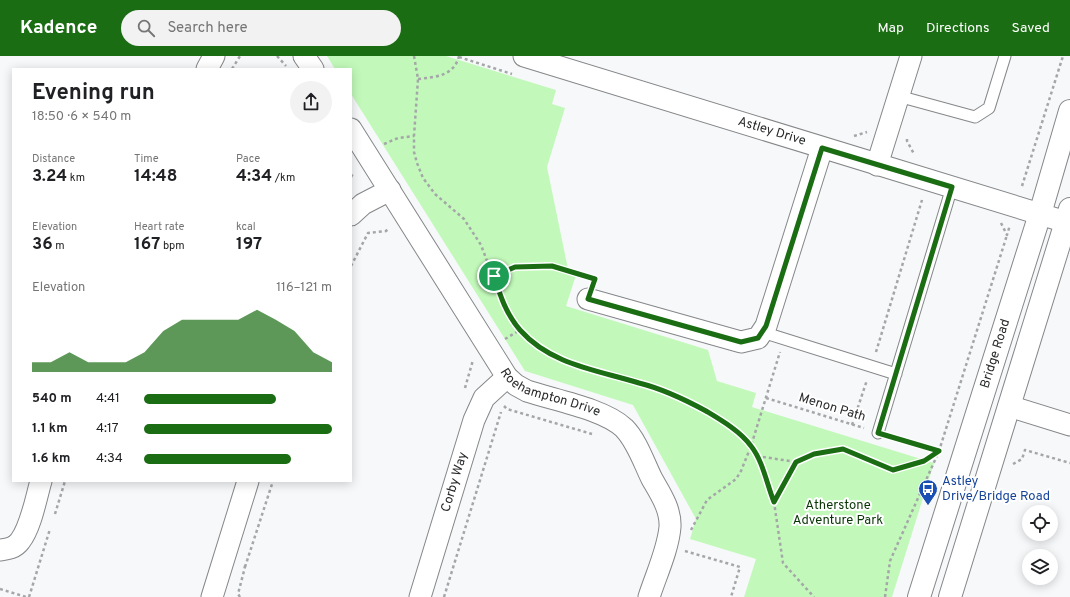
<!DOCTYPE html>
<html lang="en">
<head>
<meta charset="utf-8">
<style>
	body { margin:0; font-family:Overpass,sans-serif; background:#f2f2f2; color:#202124; height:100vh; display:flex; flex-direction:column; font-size:15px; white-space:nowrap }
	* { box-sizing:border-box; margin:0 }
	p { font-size:13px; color:#757577 }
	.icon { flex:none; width:22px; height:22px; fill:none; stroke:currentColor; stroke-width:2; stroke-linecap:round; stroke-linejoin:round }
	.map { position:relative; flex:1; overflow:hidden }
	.side { position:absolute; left:12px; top:12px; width:340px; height:414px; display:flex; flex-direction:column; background:#fff; border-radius:0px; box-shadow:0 2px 10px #0003 }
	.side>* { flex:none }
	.tools { position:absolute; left:1022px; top:449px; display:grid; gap:8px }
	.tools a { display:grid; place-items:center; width:36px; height:36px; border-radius:50%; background:#fff; box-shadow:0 2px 10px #0003; font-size:20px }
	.pin { position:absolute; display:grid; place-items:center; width:34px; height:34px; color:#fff; margin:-17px; border:2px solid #fff; border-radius:50%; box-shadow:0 1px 4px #0007 }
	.round { display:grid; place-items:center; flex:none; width:42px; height:42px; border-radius:21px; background:#f2f2f2 }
	.overview { display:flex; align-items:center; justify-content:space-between; height:68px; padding:0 20px }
	h1 { font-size:22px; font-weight:700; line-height:30px }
	.metrics { display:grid; grid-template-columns:repeat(3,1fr); gap:6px; height:68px; padding:4px 20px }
	.metrics div { display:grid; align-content:center }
	.metrics b { font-size:17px; font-weight:700 }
	.metrics small { font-size:11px; font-weight:400 }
	.metrics p { font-size:11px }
	.chart { height:112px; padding:8px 20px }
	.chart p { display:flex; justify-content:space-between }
	.chart svg { width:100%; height:72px; margin-top:4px; fill:#1b6d13; opacity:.7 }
	ul { padding:0 20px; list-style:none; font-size:13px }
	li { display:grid; grid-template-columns:64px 48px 1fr; align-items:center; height:30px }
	li i { height:10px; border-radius:5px; background:#1b6d13 }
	header { display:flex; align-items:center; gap:24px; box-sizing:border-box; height:56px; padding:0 20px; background:#1b6d13; color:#fff }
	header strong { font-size:19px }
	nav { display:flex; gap:22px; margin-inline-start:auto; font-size:14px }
	.search { width:280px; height:36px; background:#f2f2f2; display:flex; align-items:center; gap:10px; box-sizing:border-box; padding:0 14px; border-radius:22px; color:#757577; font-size:15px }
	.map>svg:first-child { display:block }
	.green { fill:#c2f9ba }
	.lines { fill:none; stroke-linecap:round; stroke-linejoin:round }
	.lane-casing { stroke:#858789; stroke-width:13 }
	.street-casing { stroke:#858789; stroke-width:23 }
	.secondary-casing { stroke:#858789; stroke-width:24 }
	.path { stroke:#a4a6a8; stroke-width:2.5; stroke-dasharray:3 3; stroke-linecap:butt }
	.lane { stroke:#fff; stroke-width:11 }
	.street { stroke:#fff; stroke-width:21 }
	.secondary { stroke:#fff; stroke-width:22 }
	.route-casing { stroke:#fff; stroke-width:8 }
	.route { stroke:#1b6d13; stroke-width:5 }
	.labels { text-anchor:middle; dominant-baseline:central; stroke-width:4; stroke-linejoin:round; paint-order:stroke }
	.street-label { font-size:13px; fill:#292a2b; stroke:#fff }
	.transit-label { font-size:13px; fill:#164399; stroke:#fff; text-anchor:start }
	.park-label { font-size:13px; fill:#083504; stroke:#fff }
</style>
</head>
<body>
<header>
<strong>Kadence</strong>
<div class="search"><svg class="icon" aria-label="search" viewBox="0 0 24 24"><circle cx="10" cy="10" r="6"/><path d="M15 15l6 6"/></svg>Search here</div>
<nav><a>Map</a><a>Directions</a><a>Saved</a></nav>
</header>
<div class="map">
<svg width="1070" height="541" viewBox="0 0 1070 541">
	<rect width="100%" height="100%" fill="#f6f8fa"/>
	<path class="green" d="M327 0H446L556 34 552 48 565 52 547 111 568 213 577 216 566 250 708 294 717 325 756 337 752 351 934 407 892 541H744L756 503 690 483 696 463 633 349 525 315 351 38V13H335Z"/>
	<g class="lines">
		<defs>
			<path id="lane" d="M898 40 975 61 989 52 1005 0
				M762 276 896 318
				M878 377 952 131"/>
			<g id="street">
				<path d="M304 0 313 13"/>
				<path id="s1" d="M524 0 1066 166"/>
				<path d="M207 13 214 0"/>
				<path id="s2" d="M351 73 507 321 516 329 527 335C554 344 604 353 624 372 637 385 644 407 652 423 660 437 671 453 670 471 668 494 656 519 649 541"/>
				<path d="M877 109 911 0"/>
				<path d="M351 159 363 148 390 134"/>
				<path d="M588 243 741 286 758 282 766 270 822 92"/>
				<path d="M1009 350 1070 369"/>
				<path d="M0 494C8 493 15 492 20 485 31 471 36 442 41 425"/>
				<path d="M212 541 248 425"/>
				<path id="s3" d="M420 541 474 364 484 342 507 321"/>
			</g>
			<g id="secondary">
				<path id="s4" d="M919 541 1040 158 1070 55"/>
				<path d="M950 541 1070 153"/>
			</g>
		</defs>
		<use href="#lane" class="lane-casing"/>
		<use href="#street" class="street-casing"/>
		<use href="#secondary" class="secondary-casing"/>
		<path class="path" d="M277 0 286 10
			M414 0 418 23 414 80V96L417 107 423 122 435 138 464 163 481 189 504 250 520 274 545 296 567 306 672 337 721 364 740 379 751 390 757 400 774 446 783 507 814 541
			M459 1 512 18
			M232 13 240 0
			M418 23C436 21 454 20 459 0
			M854 80 867 76
			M907 83V85L914 98
			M384 88 398 82 414 80
			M351 121 354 116
			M1022 130 1063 0
			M1001 167 1007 179 1010 169
			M351 210 368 177 386 175 389 172
			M494 220 515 211 552 210 592 222
			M505 283 520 274
			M876 296 922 144
			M465 332 473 304
			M766 342 864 372
			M504 350 507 353 592 378
			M852 369 867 324
			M892 381 938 395
			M757 400 796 406 814 398 843 393 893 414 924 405 938 396
			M1013 408 1022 403 1025 394 1070 407
			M774 446 796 406
			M55 458 65 425
			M691 474 707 444 736 423 741 415 751 390 780 296
			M685 495 740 511 731 541
			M245 511 273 425
			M0 533 26 541
			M29 541 50 473
			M240 541 238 538 245 511 242 510
			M444 541 501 356
			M885 541 890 505 939 395 1007 179"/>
		<use href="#lane" class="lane"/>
		<use href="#street" class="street"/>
		<use href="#secondary" class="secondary"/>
	</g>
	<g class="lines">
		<defs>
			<path id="route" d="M822 92 952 131 878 377 939 395 924 405 893 414 843 393 814 398 796 406 774 446C767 429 763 405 751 390 740 375 721 364 706 355 684 343 663 333 639 327 597 314 551 309 520 274 506 258 500 239 494 220L515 211 552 210 595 223 588 243 741 286 758 282 766 270Z"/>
		</defs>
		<use href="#route" class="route-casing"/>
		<use href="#route" class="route"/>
	</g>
	<defs>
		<symbol id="bus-pin" viewBox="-11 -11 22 30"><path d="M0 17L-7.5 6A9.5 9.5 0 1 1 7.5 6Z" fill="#1a4fb4" stroke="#fff"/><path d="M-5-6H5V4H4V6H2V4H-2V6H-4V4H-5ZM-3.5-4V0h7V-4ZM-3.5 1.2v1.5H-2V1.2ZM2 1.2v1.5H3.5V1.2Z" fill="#fff"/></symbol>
	</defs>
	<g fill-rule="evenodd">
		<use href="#bus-pin" x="917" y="422" width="22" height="30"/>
	</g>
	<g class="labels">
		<g class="street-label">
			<text stroke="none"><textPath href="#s1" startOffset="259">Astley Drive</textPath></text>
			<text stroke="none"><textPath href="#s4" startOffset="255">Bridge Road</textPath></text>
			<text stroke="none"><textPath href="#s2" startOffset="339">Roehampton Drive</textPath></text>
			<text transform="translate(832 352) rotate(17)">Menon Path</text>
			<text stroke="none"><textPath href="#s3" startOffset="120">Corby Way</textPath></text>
		</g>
		<g class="transit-label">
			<text x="942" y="426">Astley<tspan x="942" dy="15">Drive/Bridge Road</tspan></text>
		</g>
		<g class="park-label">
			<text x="838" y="450">Atherstone<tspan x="838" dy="15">Adventure Park</tspan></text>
		</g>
	</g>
</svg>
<div class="tools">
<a><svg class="icon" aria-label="locate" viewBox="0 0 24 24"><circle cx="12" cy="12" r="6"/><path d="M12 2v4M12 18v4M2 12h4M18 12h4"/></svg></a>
<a><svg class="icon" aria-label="layers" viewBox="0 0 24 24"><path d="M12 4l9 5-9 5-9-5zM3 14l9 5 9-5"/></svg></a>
</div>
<div class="pin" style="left:494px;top:220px;background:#1e9e55"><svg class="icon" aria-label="arrive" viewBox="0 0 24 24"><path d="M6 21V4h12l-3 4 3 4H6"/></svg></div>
<section class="side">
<div class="overview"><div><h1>Evening run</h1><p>18:50 · 6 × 540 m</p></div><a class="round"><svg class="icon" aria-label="share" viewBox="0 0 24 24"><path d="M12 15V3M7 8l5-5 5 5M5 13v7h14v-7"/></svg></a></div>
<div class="metrics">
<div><p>Distance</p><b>3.24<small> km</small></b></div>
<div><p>Time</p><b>14:48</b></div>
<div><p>Pace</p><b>4:34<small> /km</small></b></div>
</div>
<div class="metrics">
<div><p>Elevation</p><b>36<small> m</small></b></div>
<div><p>Heart rate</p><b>167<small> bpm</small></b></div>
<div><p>kcal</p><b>197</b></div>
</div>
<div class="chart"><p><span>Elevation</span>116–121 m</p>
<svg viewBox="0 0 160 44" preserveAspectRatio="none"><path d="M0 44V38L10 38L20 32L30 38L40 38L50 38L60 32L70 19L80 12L90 12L100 12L110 12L120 6L130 12L140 19L150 32L160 38V44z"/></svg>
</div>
<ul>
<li><b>540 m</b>4:41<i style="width:70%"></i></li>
<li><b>1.1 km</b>4:17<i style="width:100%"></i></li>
<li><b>1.6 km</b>4:34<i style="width:78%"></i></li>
</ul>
</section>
</div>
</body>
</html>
